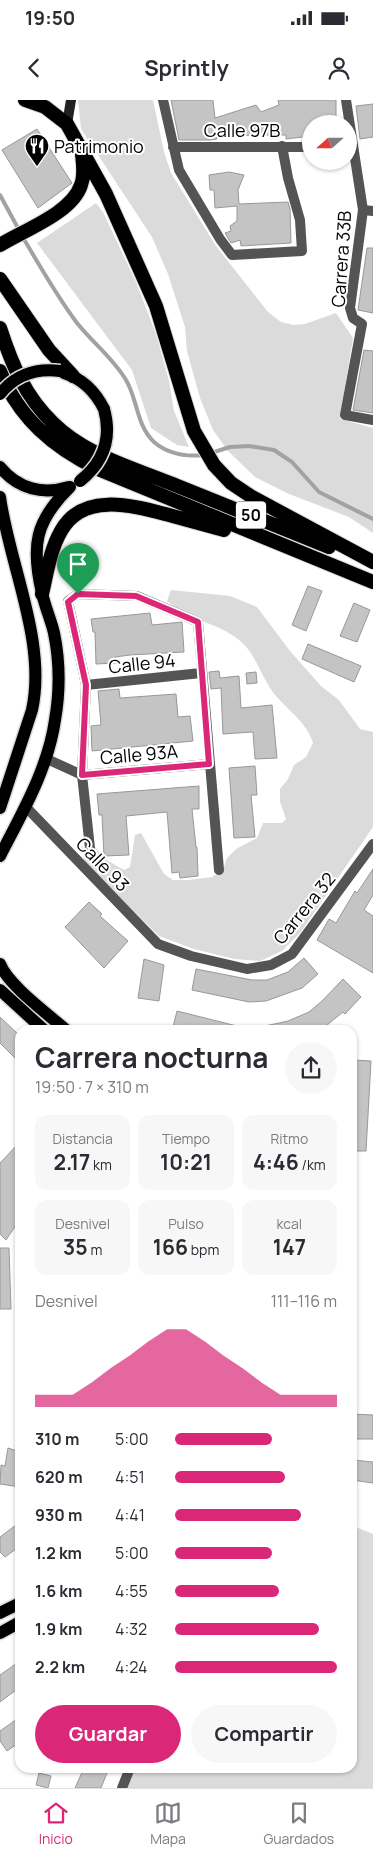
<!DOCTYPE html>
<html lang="es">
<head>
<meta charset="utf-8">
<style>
	body { margin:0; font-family:Manrope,sans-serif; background:#f7f7f7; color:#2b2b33; height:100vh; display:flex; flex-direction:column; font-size:19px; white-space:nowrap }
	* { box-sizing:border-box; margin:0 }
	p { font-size:16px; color:#7c7c81 }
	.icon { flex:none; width:28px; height:28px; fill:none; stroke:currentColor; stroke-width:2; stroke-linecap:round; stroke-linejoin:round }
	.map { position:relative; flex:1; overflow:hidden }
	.details { position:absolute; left:15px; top:925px; width:342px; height:748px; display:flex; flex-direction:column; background:#fff; border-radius:15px; box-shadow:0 1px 4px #0004 }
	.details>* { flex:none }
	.needle { width:32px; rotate:249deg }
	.buttons { position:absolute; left:302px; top:15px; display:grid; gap:10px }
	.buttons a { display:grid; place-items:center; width:55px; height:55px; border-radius:50%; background:#fff; box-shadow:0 1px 4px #0004; font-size:25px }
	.pin { position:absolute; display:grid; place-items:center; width:42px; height:42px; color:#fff; margin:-51px -21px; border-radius:50% 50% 50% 0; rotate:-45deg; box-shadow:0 0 5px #0007 }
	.pin .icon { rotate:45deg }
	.round { display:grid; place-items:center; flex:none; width:52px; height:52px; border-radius:26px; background:#f7f7f7 }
	.headline { display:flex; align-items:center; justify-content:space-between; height:85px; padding:0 20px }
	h1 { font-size:28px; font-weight:700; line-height:38px }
	.metrics { display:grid; grid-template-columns:repeat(3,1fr); gap:8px; height:85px; padding:5px 20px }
	.metrics div { display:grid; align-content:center; border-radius:12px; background:#f7f7f7; text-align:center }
	.metrics b { font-size:21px; font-weight:700 }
	.metrics small { font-size:14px; font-weight:400 }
	.metrics p { font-size:14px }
	.chart { height:140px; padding:10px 20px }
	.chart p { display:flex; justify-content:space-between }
	.chart svg { width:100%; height:90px; margin-top:5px; fill:#db2777; opacity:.7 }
	.primary-button { display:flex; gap:10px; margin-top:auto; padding:10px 20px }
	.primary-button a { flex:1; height:58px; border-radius:30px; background:#db2777; color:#fff; font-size:20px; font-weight:700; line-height:58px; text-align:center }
	.primary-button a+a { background:#f7f7f7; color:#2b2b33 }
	ul { padding:0 20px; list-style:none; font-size:16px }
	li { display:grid; grid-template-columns:80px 60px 1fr; align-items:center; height:38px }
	li i { height:12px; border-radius:6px; background:#db2777 }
	.status { display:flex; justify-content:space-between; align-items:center; height:35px; padding:0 25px; background:#fff; direction:ltr }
	.status svg { height:14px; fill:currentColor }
	header { display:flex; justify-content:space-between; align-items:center; height:65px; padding:0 20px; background:#fff; font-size:22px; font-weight:700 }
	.dock { display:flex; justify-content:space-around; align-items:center; height:70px; border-top:1px solid #e1e1e2; background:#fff; font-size:14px; color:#7c7c81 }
	.dock a { display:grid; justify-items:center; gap:2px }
	.dock .current { color:#db2777 }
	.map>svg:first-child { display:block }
	.green { fill:#dbdbdb }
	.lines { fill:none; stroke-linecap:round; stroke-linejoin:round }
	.stream { stroke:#a2a2a2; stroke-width:4 }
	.building { fill:#c4c4c4; stroke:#989898 }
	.primary-casing { stroke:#dbdbdb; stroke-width:15 }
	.trunk-casing { stroke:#dbdbdb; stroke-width:16 }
	.minor { stroke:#545454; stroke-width:10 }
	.secondary { stroke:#212121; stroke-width:10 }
	.primary { stroke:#000; stroke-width:12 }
	.trunk { stroke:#000; stroke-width:14 }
	.primary-bridge-casing { stroke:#dbdbdb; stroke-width:15; stroke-linecap:butt }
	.primary-bridge { stroke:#000; stroke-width:12 }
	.route-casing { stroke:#fff; stroke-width:10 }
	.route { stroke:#db2777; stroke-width:6 }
	.labels { text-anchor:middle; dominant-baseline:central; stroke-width:4; stroke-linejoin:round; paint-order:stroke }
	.shield { fill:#fff; stroke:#4c4c4c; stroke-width:1 }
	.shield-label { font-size:16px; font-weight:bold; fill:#000 }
	.street-label { font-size:18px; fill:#000; stroke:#fff }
	.poi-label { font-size:18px; fill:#000; stroke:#fff; text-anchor:start }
</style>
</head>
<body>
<div class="status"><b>19:50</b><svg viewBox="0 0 49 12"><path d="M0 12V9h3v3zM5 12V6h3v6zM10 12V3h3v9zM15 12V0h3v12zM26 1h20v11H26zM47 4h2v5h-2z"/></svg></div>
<header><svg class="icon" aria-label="back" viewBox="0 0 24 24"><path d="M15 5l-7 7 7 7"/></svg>Sprintly<svg class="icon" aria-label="person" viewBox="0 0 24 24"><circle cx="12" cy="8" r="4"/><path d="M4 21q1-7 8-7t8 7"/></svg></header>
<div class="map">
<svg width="373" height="1688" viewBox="0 0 373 1688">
	<rect width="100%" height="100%" fill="#fff"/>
	<path class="green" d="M78 0H153L164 52 171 73 216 146 268 212 281 222 293 225 305 224 336 213 353 238 340 319 373 328V433L349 417 289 394 255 377 228 351 213 330 200 298 187 251 185 227 168 174 152 137 81 29Z
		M96 103 103 112 136 182 156 234 169 281 174 311 189 347 177 345 151 328 132 270 37 143Z
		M171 490 230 496 257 507 290 551 321 586 339 600 360 629 373 632V727L300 833 282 851 260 861 234 859 194 849 159 836 86 764 80 746 92 752 95 747 105 759 124 770 130 767 135 735 141 733 164 774 173 780H188L212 777 223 770 227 758 236 749 257 738 263 723H282L286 719 280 702V689L288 679 294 665 306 657 313 643C307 623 290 612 276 596 261 578 257 554 238 539 217 523 187 519 167 501Z
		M353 1426 373 1434V1688H127L135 1668H352Z"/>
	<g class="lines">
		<path class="stream" d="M0 95 19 130
			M22 136C40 166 56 195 77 223 93 243 113 258 126 280 138 300 136 325 154 342 168 354 186 357 204 355
			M211 353 230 347 249 346 274 350 292 362 319 392 373 419"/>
	</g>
	<path class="building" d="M171 0H213L215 18 256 5 261 12 279 5 278 0H336V24H311V36L286 39V35H259L217 36V39L210 40H179Z
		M373 4V37L360 39 356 6Z
		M37 29 72 83 38 108 2 50Z
		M229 72 244 75 238 90 239 104 288 102 290 109 291 143 241 146 240 140 231 143 225 133 231 131 230 126 237 121V106L215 108 214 90H210L209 75Z
		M367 148H373V213L358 210Z
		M364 250 373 251V313L353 310Z
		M308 486 322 491 306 531 292 525Z
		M354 503 370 510 357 542 340 536Z
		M150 513 152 525 182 522 184 552 130 555 115 557 116 563 96 564 95 532H93L91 519Z
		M308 544 361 566 354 582 302 559Z
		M219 571 220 578 239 576 241 608 272 605 277 658 255 659 253 632 223 634 221 588 211 589 209 572Z
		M256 572 257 583 247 584 246 573Z
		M119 589 120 598 176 594 178 617 190 616 193 641 92 651 91 626 101 625 98 591Z
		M255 666 257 695H251L255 737 234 738 229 668Z
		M199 686V709H192L196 747H197L198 776 180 778 179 772 172 773 167 712 126 716 129 755 104 756 102 715H99L97 694Z
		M373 769V795L364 810 373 816V873L317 840 329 819 336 823 355 791 357 793Z
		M89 802 102 814 100 816 128 841 104 868 65 827Z
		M304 858 318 874 302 888 266 901 249 902 192 890 196 869 252 880H267L288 872Z
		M144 859 164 865 159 901 138 898Z
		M343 879 361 897 345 914 343 912 321 930H265V926L288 921 309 912 322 901Z
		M177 911 237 926V930H184L173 927Z
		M0 917 20 936V963L0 943Z
		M354 960 371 961 366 1051H352Z
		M20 1042V1128L16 1125 6 1140 0 1134V1063Z
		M0 1148H9L11 1209H0Z
		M352 1314 373 1315V1339H352Z
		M8 1348 20 1352V1387L0 1384 1 1365 5 1366Z
		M352 1360 373 1362V1383L352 1380Z
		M20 1422V1446L5 1457 0 1452V1437Z
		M20 1561V1587L0 1602V1575Z
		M20 1617V1642L7 1651 0 1641V1631Z
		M84 1668H109L101 1688H75Z
		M39 1673 51 1676 48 1688 36 1685Z"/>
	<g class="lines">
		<defs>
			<path id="primary" d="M64 273C83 279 95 291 104 309
				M0 367C18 389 43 395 69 387
				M0 397C9 464 47 542 32 610L0 708
				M0 756C22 713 48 669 55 620 60 591 60 562 54 533 51 520 45 507 42 493 31 446 35 421 70 387
				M0 864C8 885 48 914 66 930
				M0 890 44 930
				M0 1513 20 1503
				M0 1533 20 1522"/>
			<path id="trunk" d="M25 0 45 7 67 24 106 94 156 206 194 331 214 365 231 383 252 397 373 462
				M0 145C24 130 72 113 81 85 85 75 83 64 82 54
				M0 179 49 250 73 276
				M0 228C12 265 25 296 53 323 84 354 130 367 170 383 223 404 276 426 329 447
				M0 271C19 318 53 347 98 369L373 482
				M42 494C47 473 50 450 61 431 83 391 134 406 169 415 187 420 206 425 224 430"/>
		</defs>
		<use href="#primary" class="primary-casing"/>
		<use href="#trunk" class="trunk-casing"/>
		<path class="minor" d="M163 0 179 70 220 139 232 155 302 151 300 120 288 78 282 46
			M346 0 363 110 350 208 353 218 362 224 345 315 373 320
			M173 47H311
			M363 110 373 111
			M86 585 201 573
			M47 659 82 675 209 664
			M25 706 158 844 191 856 247 869 271 865 292 854 373 744
			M90 748 82 675 86 585 68 501 78 494 137 496 198 522 219 770
			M122 1688 130 1668"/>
		<path class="secondary" d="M67 24 71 0"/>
		<use href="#primary" class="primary"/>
		<use href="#trunk" class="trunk"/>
		<defs>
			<path id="primary-bridge" d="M0 294C16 274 36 268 60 271
				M80 381C104 362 112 338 104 309"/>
		</defs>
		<use href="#primary-bridge" class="primary-bridge-casing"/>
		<use href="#primary-bridge" class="primary-bridge"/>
	</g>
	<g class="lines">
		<defs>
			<path id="route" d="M78 494 136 496 198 522 209 664 82 675 86 585 68 502Z"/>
		</defs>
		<use href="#route" class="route-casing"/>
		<use href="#route" class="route"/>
	</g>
	<defs>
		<symbol id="restaurant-pin" viewBox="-11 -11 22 30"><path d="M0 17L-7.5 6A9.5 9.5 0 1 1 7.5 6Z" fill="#000" stroke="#fff"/><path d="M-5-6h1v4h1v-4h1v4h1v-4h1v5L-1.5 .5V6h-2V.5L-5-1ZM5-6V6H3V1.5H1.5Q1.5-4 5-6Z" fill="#fff"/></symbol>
	</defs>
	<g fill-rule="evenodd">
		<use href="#restaurant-pin" x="23" y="32" width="28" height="38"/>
	</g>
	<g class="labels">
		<rect class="shield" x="236" y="401.5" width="30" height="27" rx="4"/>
		<g class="shield-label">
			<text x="251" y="415">50</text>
		</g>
		<g class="street-label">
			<text x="242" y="30">Calle 97B</text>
			<text transform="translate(341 159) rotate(-86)">Carrera 33B</text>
			<text transform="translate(142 563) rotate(-6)">Calle 94</text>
			<text transform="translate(139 654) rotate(-5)">Calle 93A</text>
			<text transform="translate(103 764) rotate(46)">Calle 93</text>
			<text transform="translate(304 808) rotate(-51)">Carrera 32</text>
		</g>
		<g class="poi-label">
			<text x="54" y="46">Patrimonio</text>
		</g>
	</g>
</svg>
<div class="buttons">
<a><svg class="needle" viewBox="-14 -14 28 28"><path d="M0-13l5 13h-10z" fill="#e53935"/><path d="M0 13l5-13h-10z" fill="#7c7c81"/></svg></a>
</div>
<div class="pin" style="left:78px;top:494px;background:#1e9e55"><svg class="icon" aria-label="arrive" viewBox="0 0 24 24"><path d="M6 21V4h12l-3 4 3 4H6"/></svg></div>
<section class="details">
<div class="headline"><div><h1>Carrera nocturna</h1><p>19:50 · 7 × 310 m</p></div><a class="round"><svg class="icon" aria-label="share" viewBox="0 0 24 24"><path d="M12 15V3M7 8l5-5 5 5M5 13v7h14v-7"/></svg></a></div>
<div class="metrics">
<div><p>Distancia</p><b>2.17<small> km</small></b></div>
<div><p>Tiempo</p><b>10:21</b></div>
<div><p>Ritmo</p><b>4:46<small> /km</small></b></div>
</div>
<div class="metrics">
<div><p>Desnivel</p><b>35<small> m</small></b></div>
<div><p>Pulso</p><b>166<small> bpm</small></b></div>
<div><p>kcal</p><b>147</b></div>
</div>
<div class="chart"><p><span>Desnivel</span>111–116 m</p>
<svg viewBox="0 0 160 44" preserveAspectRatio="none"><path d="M0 44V38L10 38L20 38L30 32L40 25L50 19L60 12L70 6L80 6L90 12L100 19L110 25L120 32L130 38L140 38L150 38L160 38V44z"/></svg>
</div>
<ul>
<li><b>310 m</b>5:00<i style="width:60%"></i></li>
<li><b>620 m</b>4:51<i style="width:68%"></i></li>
<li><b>930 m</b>4:41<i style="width:78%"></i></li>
<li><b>1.2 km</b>5:00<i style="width:60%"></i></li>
<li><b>1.6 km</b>4:55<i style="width:64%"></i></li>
<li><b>1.9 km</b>4:32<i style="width:89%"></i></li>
<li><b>2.2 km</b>4:24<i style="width:100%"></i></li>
</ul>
<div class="primary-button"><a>Guardar</a><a>Compartir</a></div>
</section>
</div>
<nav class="dock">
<a class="current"><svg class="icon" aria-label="home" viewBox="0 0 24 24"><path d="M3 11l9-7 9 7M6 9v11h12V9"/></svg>Inicio</a>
<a><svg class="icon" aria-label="map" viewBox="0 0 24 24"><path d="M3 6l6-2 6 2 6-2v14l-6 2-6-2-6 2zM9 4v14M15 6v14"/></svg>Mapa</a>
<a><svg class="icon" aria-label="saved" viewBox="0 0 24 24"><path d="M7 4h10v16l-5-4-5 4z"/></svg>Guardados</a>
</nav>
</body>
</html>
